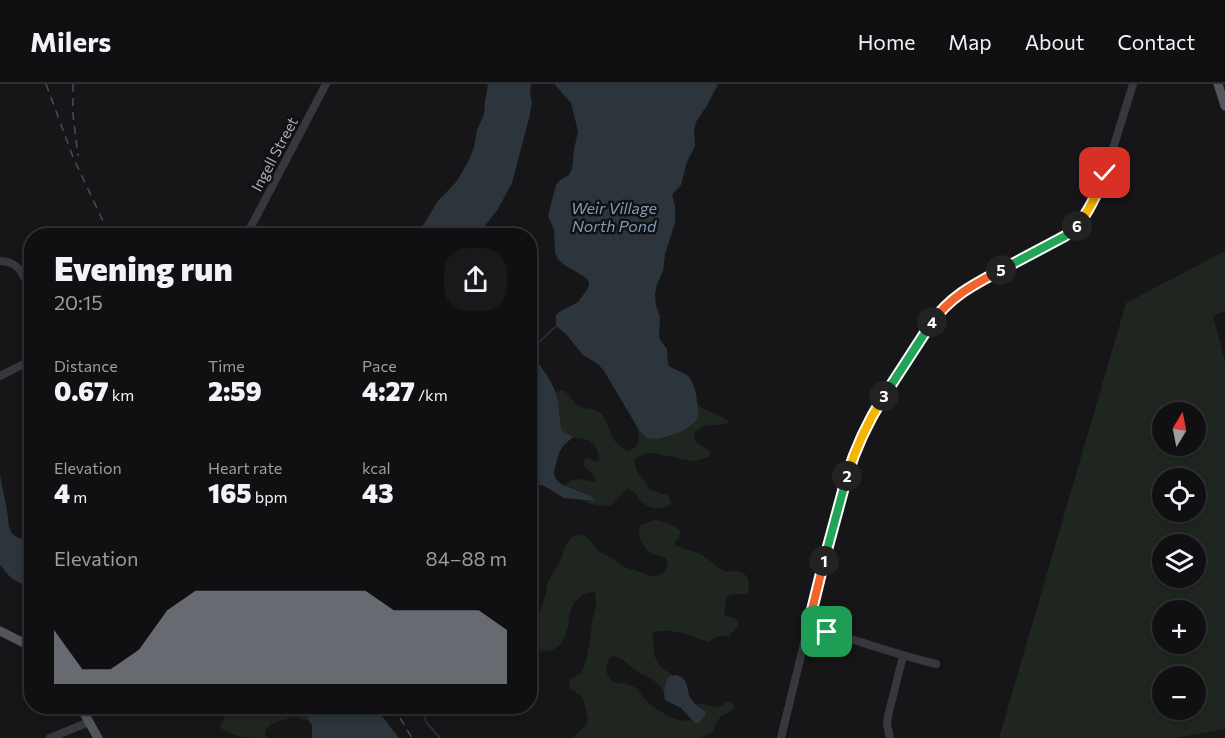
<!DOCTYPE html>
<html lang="en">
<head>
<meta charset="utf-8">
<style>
	body { margin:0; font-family:Commissioner,sans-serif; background:#19191b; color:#f1f3f6; height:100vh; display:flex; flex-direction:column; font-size:22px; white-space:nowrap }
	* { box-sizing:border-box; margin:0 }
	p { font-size:20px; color:#9c9d9f }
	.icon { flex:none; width:33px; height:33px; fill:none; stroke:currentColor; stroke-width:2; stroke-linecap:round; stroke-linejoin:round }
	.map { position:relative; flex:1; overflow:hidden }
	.details { position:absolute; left:24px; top:144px; width:513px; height:486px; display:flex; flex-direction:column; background:#101012; border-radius:24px; box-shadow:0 3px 9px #0003,0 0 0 2px #303032 }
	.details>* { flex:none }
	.needle { width:39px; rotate:10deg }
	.controls { position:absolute; left:1152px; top:318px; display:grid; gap:12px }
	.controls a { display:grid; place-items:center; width:54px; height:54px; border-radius:50%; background:#101012; box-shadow:0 3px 9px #0003,0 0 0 2px #303032; font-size:30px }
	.pin { position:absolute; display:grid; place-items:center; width:51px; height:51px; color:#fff; margin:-26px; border-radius:12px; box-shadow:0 3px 9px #0006 }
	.km { position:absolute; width:30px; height:30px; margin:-15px; border-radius:50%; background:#222; color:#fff; font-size:16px; line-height:30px; text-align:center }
	.round { display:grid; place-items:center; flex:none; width:63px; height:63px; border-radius:24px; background:#19191b }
	.head { display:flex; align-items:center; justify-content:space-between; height:102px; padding:0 30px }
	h1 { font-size:33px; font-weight:800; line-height:45px }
	.metrics { display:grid; grid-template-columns:repeat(3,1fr); gap:9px; height:102px; padding:6px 30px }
	.metrics div { display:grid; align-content:center }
	.metrics b { font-size:26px; font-weight:800 }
	.metrics small { font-size:16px; font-weight:400 }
	.metrics p { font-size:16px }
	.chart { height:168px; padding:12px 30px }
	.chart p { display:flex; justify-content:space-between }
	.chart svg { width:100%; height:108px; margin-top:6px; fill:#8c9099; opacity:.7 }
	header { display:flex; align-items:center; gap:36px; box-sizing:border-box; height:84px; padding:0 30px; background:#101012; border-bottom:2px solid #303032 }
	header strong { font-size:28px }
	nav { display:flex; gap:33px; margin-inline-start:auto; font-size:21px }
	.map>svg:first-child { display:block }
	.green { fill:#1e261f; fill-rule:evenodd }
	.water { fill:#2c353c }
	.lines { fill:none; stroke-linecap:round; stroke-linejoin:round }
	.stream { stroke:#2c353c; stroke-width:1.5 }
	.minor { stroke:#37383d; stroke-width:8 }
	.major { stroke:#53555c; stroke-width:9 }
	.rail { stroke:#4a4c52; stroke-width:1.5; stroke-dasharray:8 6; stroke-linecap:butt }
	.split-1-casing { stroke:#fff; stroke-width:12 }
	.split-2-casing { stroke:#fff; stroke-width:12 }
	.split-3-casing { stroke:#fff; stroke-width:12 }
	.split-4-casing { stroke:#fff; stroke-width:12 }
	.split-5-casing { stroke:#fff; stroke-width:12 }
	.split-6-casing { stroke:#fff; stroke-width:12 }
	.split-7-casing { stroke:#fff; stroke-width:12 }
	.split-1 { stroke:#f0652b; stroke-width:8 }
	.split-2 { stroke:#22a559; stroke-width:8 }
	.split-3 { stroke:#f5b400; stroke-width:8 }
	.split-4 { stroke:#22a559; stroke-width:8 }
	.split-5 { stroke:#f0652b; stroke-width:8 }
	.split-6 { stroke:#22a559; stroke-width:8 }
	.split-7 { stroke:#f5b400; stroke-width:8 }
	.labels { text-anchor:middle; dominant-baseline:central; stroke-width:5; stroke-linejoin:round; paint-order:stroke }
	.street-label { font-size:15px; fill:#a8adb8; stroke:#111113 }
	.water-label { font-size:16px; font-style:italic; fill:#7f9bb3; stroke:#111113 }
</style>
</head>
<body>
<header>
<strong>Milers</strong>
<nav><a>Home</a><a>Map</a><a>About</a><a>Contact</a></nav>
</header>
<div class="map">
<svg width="1225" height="654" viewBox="0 0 1225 654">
	<rect width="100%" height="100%" fill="#161618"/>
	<path class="green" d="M1225 167V227L1213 232 1225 278V645L1175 654H999L1126 219ZM1162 328H1196V362H1162ZM1162 394H1196V428H1162ZM1162 460H1196V494H1162ZM1162 526H1196V560H1162ZM1162 592H1196V626H1162Z
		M563 306C569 310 571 315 576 320 582 326 592 323 599 328 607 334 608 346 613 354 616 360 622 363 628 367 641 364 640 352 636 342 640 349 658 356 667 354 684 344 697 344 698 321L702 324 726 335 728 337 727 340 704 342 695 348C691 362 705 360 711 369L709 373 695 377 681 375 655 369H645L634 376 638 390 647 399 648 404 651 406 667 411 670 415 671 420C663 426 650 426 642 418 636 412 636 407 627 405L611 421C601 423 590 421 582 416L595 417C590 411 574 404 565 401 575 391 584 397 595 398V393L586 384 583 380 585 375 589 374 594 377H598C601 367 595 362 589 356L573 353 562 346 556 308Z
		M655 436C666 438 672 440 681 447L679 453 675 457V461C684 466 694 466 702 471 709 475 715 482 722 486 727 489 731 487 736 487 748 487 751 499 748 509L744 510H731L727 513 724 528 726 532 734 534 738 537V542L729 552 716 553 708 558C693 553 669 542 653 549 652 554 653 559 654 564 654 579 661 584 673 591L669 592 664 602V608C660 601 654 596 647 592 644 591 642 591 639 589 632 585 611 560 607 580 606 584 607 591 609 594 613 601 627 598 634 603 638 605 640 609 643 613 653 624 676 640 691 636L694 638C701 636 705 635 706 628L695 619 719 623 727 618H731L734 621 733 626 720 633 713 647 708 651 700 654H573L586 641 588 636 584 618 581 612 570 604 569 596 582 588 586 577 591 549 592 537 596 521 595 508C586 508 576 514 572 523 569 528 569 535 568 542 564 562 551 574 531 564L530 558C534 542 541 526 546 509 547 505 547 500 549 496 551 490 556 485 559 480 563 472 565 452 578 451 589 450 592 462 599 467 602 470 607 471 611 474 622 482 622 483 635 486 644 488 651 496 661 490 667 486 669 481 666 474 662 473 655 471 651 469 642 464 637 450 640 441Z
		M245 623H309L308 624 312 629 309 630 307 634 309 637 294 633 274 639 270 641 266 646 265 650 267 654C249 654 231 654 220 643L225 632C235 632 241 631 245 623Z"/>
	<path class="water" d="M488 0H531L530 11 532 17 530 30 512 99 498 125 478 151H417L438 117 457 97 469 76 474 63 477 46 484 30 485 17Z
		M555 0H718L708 20 696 38 694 46 695 62 687 78 681 101 672 111 675 122V139L665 170 663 187 657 200 655 210 656 222 660 232 659 252 661 257 667 265 668 281C675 287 683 287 689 293 693 298 695 304 696 311 697 318 700 327 697 334 692 346 658 360 646 353 645 352 640 347 639 346L604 287 598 280 583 271 566 250 556 242V231L559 228 578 218 587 206 589 201 588 196 583 192 563 180 558 175 555 168 554 146 548 132 556 101 560 96 569 91 572 85 574 66 578 47 571 19 556 2Z
		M530 267C540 282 555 299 558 317 560 327 559 337 562 346L573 353 563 362 559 369 555 383 554 390 556 395 561 400 589 411 596 417 564 414 544 402 530 398Z
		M0 391C2 403 5 414 7 426 9 443 8 457 31 455V502L20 499 11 494 0 481Z
		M677 591C691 597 685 604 691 615 695 621 701 624 706 628L705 632 699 639 694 638 681 624 665 616C663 608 664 598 669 592Z
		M352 622 375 626 381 631 399 654H312V641L307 634 309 630 328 627 336 625Z"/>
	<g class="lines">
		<path class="stream" d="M530 264 539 258 556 242
			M428 622 425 635 426 638 440 654"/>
		<path class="minor" d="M246 152 326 0
			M0 177C21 177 24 194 32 210
			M0 292 32 276
			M808 542C851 554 893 570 936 580
			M50 654 89 638
			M781 654 834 436 855 366 869 336 927 246 937 231 950 217 973 201 1065 152C1095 131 1104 92 1115 58 1121 39 1127 19 1133 0
			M890 654 887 641 888 632 903 572"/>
		<path class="major" d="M1218 0 1225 22
			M0 547 32 563
			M80 622 98 654"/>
		<path class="rail" d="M46 0 73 73 110 152
			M73 0V31L78 72
			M393 622 412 654"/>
	</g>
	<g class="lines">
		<defs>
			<path id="split-1" d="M824 477 808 542 827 548"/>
			<path id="split-2" d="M824 477 847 392"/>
			<path id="split-3" d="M847 392C856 362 867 339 884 312"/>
			<path id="split-4" d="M884 312 932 238"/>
			<path id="split-5" d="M932 238C951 212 973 201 1001 186"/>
			<path id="split-6" d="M1001 186 1065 152 1077 142"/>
			<path id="split-7" d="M1077 142C1090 126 1098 108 1105 89"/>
		</defs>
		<use href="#split-1" class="split-1-casing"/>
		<use href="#split-2" class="split-2-casing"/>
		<use href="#split-3" class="split-3-casing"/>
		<use href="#split-4" class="split-4-casing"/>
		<use href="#split-5" class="split-5-casing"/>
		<use href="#split-6" class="split-6-casing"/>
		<use href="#split-7" class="split-7-casing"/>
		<use href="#split-1" class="split-1"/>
		<use href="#split-2" class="split-2"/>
		<use href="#split-3" class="split-3"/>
		<use href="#split-4" class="split-4"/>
		<use href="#split-5" class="split-5"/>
		<use href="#split-6" class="split-6"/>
		<use href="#split-7" class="split-7"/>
	</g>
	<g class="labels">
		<g class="street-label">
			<text transform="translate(274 70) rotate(-62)">Ingell Street</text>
		</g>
		<g class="water-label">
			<text x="614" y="123">Weir Village<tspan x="614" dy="18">North Pond</tspan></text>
		</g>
	</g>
</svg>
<div class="controls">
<a><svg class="needle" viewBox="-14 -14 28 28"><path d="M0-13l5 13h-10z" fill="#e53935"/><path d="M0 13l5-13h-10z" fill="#9c9d9f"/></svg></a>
<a><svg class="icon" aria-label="locate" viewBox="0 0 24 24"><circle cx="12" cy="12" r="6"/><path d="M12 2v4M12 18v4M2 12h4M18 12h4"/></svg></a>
<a><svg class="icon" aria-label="layers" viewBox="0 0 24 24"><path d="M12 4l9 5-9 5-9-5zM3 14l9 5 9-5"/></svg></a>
<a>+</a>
<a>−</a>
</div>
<div class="pin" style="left:827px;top:548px;background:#1e9e55"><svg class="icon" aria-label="arrive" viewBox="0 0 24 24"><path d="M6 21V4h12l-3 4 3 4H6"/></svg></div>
<div class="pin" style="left:1105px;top:89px;background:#d93025"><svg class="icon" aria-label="check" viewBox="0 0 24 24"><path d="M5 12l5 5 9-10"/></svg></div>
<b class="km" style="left:824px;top:477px">1</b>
<b class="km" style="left:847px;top:392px">2</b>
<b class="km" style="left:884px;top:312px">3</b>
<b class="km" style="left:932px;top:238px">4</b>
<b class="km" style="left:1001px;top:186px">5</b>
<b class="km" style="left:1077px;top:142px">6</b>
<section class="details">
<div class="head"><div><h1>Evening run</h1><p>20:15</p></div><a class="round"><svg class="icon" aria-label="share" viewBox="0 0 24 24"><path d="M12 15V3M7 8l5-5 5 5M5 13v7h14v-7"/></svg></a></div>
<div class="metrics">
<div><p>Distance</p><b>0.67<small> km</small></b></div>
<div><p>Time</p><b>2:59</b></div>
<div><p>Pace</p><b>4:27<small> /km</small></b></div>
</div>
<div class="metrics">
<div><p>Elevation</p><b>4<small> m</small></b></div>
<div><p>Heart rate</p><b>165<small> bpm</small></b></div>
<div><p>kcal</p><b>43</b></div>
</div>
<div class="chart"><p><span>Elevation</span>84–88 m</p>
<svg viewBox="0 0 160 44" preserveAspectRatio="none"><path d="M0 44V22L10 38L20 38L30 30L40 14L50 6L60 6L70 6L80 6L90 6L100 6L110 6L120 14L130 14L140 14L150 14L160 22V44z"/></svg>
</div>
</section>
</div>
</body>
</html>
